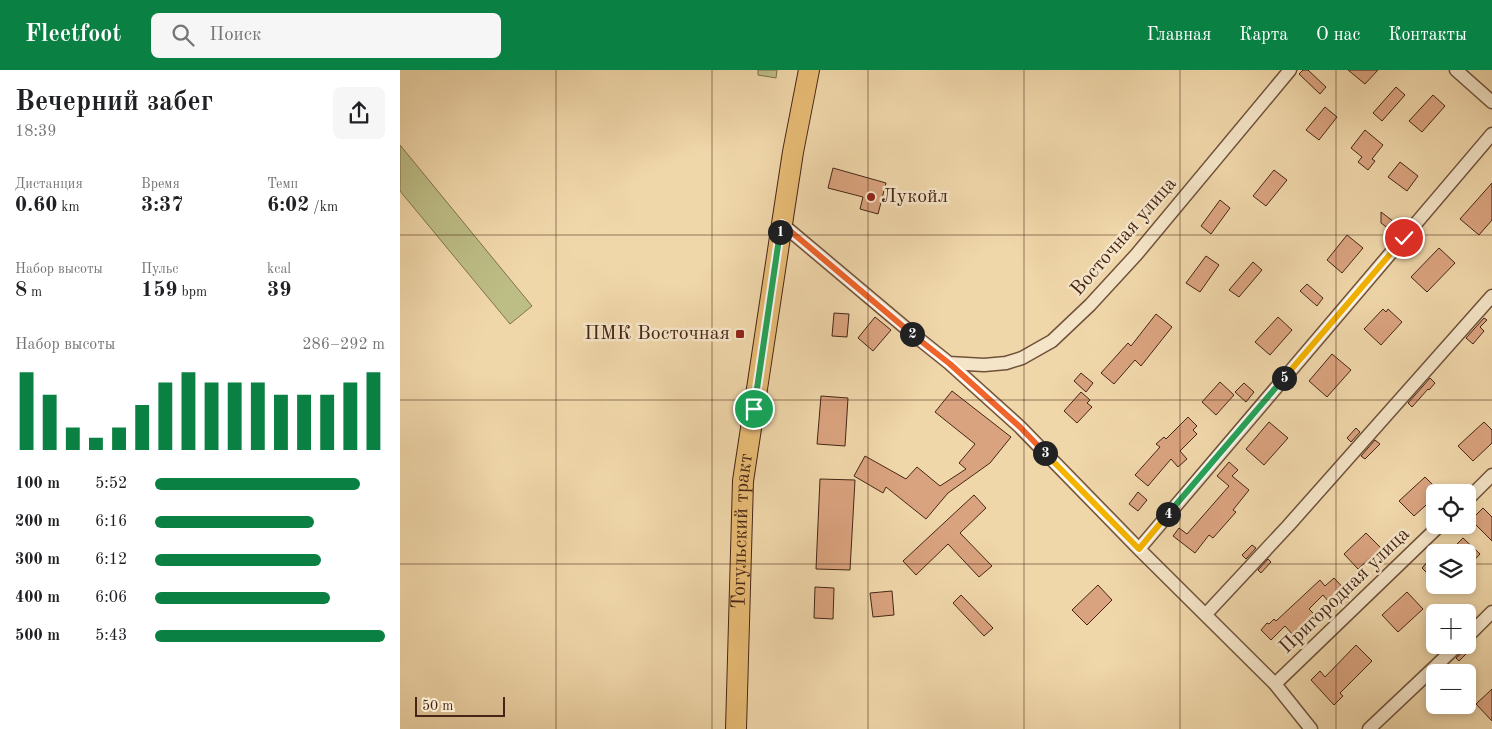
<!DOCTYPE html>
<html lang="ru">
<head>
<meta charset="utf-8">
<style>
	body { margin:0; font-family:"Old Standard TT",serif; background:#f6f6f6; color:#202124; height:100vh; display:flex; flex-direction:column; font-size:19px; white-space:nowrap }
	* { box-sizing:border-box; margin:0 }
	p { font-size:16px; color:#757577 }
	.icon { flex:none; width:28px; height:28px; fill:none; stroke:currentColor; stroke-width:2; stroke-linecap:round; stroke-linejoin:round }
	.map { position:relative; flex:1; overflow:hidden }
	.sheet { display:flex; flex-direction:column; background:#fff; width:400px }
	.sheet>* { flex:none }
	.buttons { position:absolute; left:1026px; top:414px; display:grid; gap:10px }
	.buttons a { display:grid; place-items:center; width:50px; height:50px; border-radius:8px; background:#fff; box-shadow:0 2px 8px #0003; font-size:25px }
	.scale { position:absolute; left:15px; bottom:12px; width:90px; box-sizing:border-box; padding-left:5px; border:2px solid #462516; border-top:0; font-size:14px; line-height:18px; white-space:nowrap; color:#462516; -webkit-text-stroke:4px #f5e5c8; paint-order:stroke }
	.pin { position:absolute; display:grid; place-items:center; width:42px; height:42px; color:#fff; margin:-21px; border:2px solid #fff; border-radius:50%; box-shadow:0 1px 5px #0007 }
	.km { position:absolute; width:25px; height:25px; margin:-12px; border-radius:50%; background:#222; color:#fff; font-size:14px; line-height:25px; text-align:center }
	.round { display:grid; place-items:center; flex:none; width:52px; height:52px; border-radius:8px; background:#f6f6f6 }
	.head { display:flex; align-items:center; justify-content:space-between; height:85px; padding:0 15px }
	h1 { font-size:28px; font-weight:800; line-height:38px }
	.stats { display:grid; grid-template-columns:repeat(3,1fr); gap:8px; height:85px; padding:5px 15px }
	.stats div { display:grid; align-content:center }
	.stats b { font-size:21px; font-weight:800 }
	.stats small { font-size:14px; font-weight:400 }
	.stats p { font-size:14px }
	.chart { height:140px; padding:10px 15px }
	.chart p { display:flex; justify-content:space-between }
	.chart svg { width:100%; height:90px; margin-top:5px; stroke:#0b8043; stroke-width:6 }
	ul { padding:0 15px; list-style:none; font-size:16px }
	li { display:grid; grid-template-columns:80px 60px 1fr; align-items:center; height:38px }
	li i { height:12px; border-radius:6px; background:#0b8043 }
	header { display:flex; align-items:center; gap:30px; box-sizing:border-box; height:70px; padding:0 25px; background:#0b8043; color:#fff }
	header strong { font-size:24px }
	nav { display:flex; gap:28px; margin-inline-start:auto; font-size:18px }
	.search { width:350px; height:45px; background:#f6f6f6; display:flex; align-items:center; gap:12px; box-sizing:border-box; padding:0 18px; border-radius:8px; color:#757577; font-size:19px }
	main { display:flex; flex:1; min-height:0 }
	.map>svg:first-child { display:block }
	.green { fill:#bdbd86; stroke:#82714e }
	.building { fill:#daa37f; stroke:#462516 }
	.lines { fill:none; stroke-linecap:round; stroke-linejoin:round }
	.minor-casing { stroke:#70523b; stroke-width:15 }
	.primary-casing { stroke:#462516; stroke-width:22 }
	.minor { stroke:#f5e5c8; stroke-width:12 }
	.primary { stroke:#e8bc75; stroke-width:20 }
	.split-1-casing { stroke:#fff; stroke-width:10 }
	.split-2-casing { stroke:#fff; stroke-width:10 }
	.split-3-casing { stroke:#fff; stroke-width:10 }
	.split-4-casing { stroke:#fff; stroke-width:10 }
	.split-5-casing { stroke:#fff; stroke-width:10 }
	.split-6-casing { stroke:#fff; stroke-width:10 }
	.split-1 { stroke:#22a559; stroke-width:6 }
	.split-2 { stroke:#f0652b; stroke-width:6 }
	.split-3 { stroke:#f0652b; stroke-width:6 }
	.split-4 { stroke:#f5b400; stroke-width:6 }
	.split-5 { stroke:#22a559; stroke-width:6 }
	.split-6 { stroke:#f5b400; stroke-width:6 }
	.grid { fill:none; stroke:#462516; stroke-width:1; stroke-opacity:0.55 }
	.poi-dot { fill:#8f2418; stroke:#f5e5c8; stroke-width:2 }
	.labels { text-anchor:middle; dominant-baseline:central; stroke-width:5; stroke-linejoin:round; paint-order:stroke }
	.poi-label { font-size:20px; fill:#462516; stroke:#f5e5c8; text-anchor:start }
	.street-label { font-size:20px; fill:#462516; stroke:#f5e5c8 }
</style>
</head>
<body>
<header>
<strong>Fleetfoot</strong>
<div class="search"><svg class="icon" aria-label="search" viewBox="0 0 24 24"><circle cx="10" cy="10" r="6"/><path d="M15 15l6 6"/></svg>Поиск</div>
<nav><a>Главная</a><a>Карта</a><a>О нас</a><a>Контакты</a></nav>
</header>
<main>
<section class="sheet">
<div class="head"><div><h1>Вечерний забег</h1><p>18:39</p></div><a class="round"><svg class="icon" aria-label="share" viewBox="0 0 24 24"><path d="M12 15V3M7 8l5-5 5 5M5 13v7h14v-7"/></svg></a></div>
<div class="stats">
<div><p>Дистанция</p><b>0.60<small> km</small></b></div>
<div><p>Время</p><b>3:37</b></div>
<div><p>Темп</p><b>6:02<small> /km</small></b></div>
</div>
<div class="stats">
<div><p>Набор высоты</p><b>8<small> m</small></b></div>
<div><p>Пульс</p><b>159<small> bpm</small></b></div>
<div><p>kcal</p><b>39</b></div>
</div>
<div class="chart"><p><span>Набор высоты</span>286–292 m</p>
<svg viewBox="0 0 160 44" preserveAspectRatio="none"><path d="M5 44V6M15 44V17M25 44V33M35 44V38M45 44V33M55 44V22M65 44V11M75 44V6M85 44V11M95 44V11M105 44V11M115 44V17M125 44V17M135 44V17M145 44V11M155 44V6"/></svg>
</div>
<ul>
<li><b>100 m</b>5:52<i style="width:89%"></i></li>
<li><b>200 m</b>6:16<i style="width:69%"></i></li>
<li><b>300 m</b>6:12<i style="width:72%"></i></li>
<li><b>400 m</b>6:06<i style="width:76%"></i></li>
<li><b>500 m</b>5:43<i style="width:100%"></i></li>
</ul>
</section>
<div class="map">
<svg width="1092" height="659" viewBox="0 0 1092 659">
	<rect width="100%" height="100%" fill="#f0d7aa"/>
	<filter id="stains"><feTurbulence type="fractalNoise" baseFrequency=".004" numOctaves="4"/><feColorMatrix values="0 0 0 0 .2 0 0 0 0 .09 0 0 0 0 .02 0 0 0 .5 -.17"/></filter>
	<radialGradient id="worn" r=".72"><stop offset=".6" stop-color="#630" stop-opacity="0"/><stop offset="1" stop-color="#630" stop-opacity=".3"/></radialGradient>
	<path class="green" d="M358 0H377L376 8 358 5Z
		M0 75 132 236 110 254 0 121Z"/>
	<path class="building" d="M903 0H908L926 17 920 24 899 4Z
		M948 0H978L965 14Z
		M996 17 1005 25 982 51 973 43Z
		M1033 25 1045 36 1022 62 1009 51Z
		M925 37 937 47 919 70 906 60Z
		M965 60 983 75 972 89 975 91 968 100 958 92 962 87 951 78Z
		M1000 92 1018 106 1007 121 988 107Z
		M433 98 486 113 478 144 460 139 463 127 428 118Z
		M874 100 887 110 866 136 853 126Z
		M1092 113V150L1079 165 1060 149Z
		M820 130 830 138 811 164 801 156Z
		M981 142 998 155 993 162 981 153Z
		M947 165 963 178 942 203 927 190Z
		M1039 178 1055 193 1027 222 1011 207Z
		M806 186 819 195 800 222 786 213Z
		M853 192 862 200 839 227 829 220Z
		M907 214 923 228 917 236 900 221Z
		M983 239 986 242 988 239 1002 252 981 275 964 259Z
		M434 243 449 244 447 267 432 266Z
		M756 244 772 257 741 296 735 290 714 314 701 303 728 273 731 276Z
		M475 247 491 260 473 281 458 268Z
		M878 247 892 260 870 285 855 272Z
		M1084 248 1087 250 1080 257 1084 261 1073 274 1066 268Z
		M932 284 951 300 927 327 909 311Z
		M681 303 693 313 686 322 674 311Z
		M1030 308 1035 313 1029 320 1028 319 1012 337 1008 333Z
		M820 312 834 325 816 345 802 332Z
		M844 313 854 322 846 332 835 322Z
		M552 321 611 367 590 393 548 423 526 449 486 417 483 423 454 406 465 386 506 409 517 397 540 416 566 399 559 393 575 374 535 342Z
		M681 322 690 330 687 333 692 337 677 353 664 341Z
		M421 326 448 328 445 376 417 374Z
		M788 347 797 356 793 360 797 364 780 381 787 389 778 397 771 389 748 416 735 405 760 377 756 374 764 367 766 369Z
		M869 352 888 368 864 395 846 379Z
		M1084 352 1092 360V373L1073 391 1058 376Z
		M956 358 960 362 951 372 947 368Z
		M975 370 980 374 965 389 961 386Z
		M829 392 838 400 832 406 849 420 833 440 836 442 813 468 809 465 795 483 773 466 779 458 787 464 829 416 817 406Z
		M1025 407 1040 422H1035V427L1014 446 999 431Z
		M420 409 455 410 450 500 416 499Z
		M738 422 747 430 738 441 729 434Z
		M574 425 586 438 560 463 592 496 579 507 548 474 516 505 503 491Z
		M1083 438 1092 447V471L1071 450Z
		M966 463 981 478 958 499 944 484Z
		M1063 468 1080 484 1068 497V482H1049Z
		M852 475 856 478 846 489 842 485Z
		M868 489 871 492 861 503 858 500Z
		M1029 490 1035 496V511L1022 498Z
		M934 508 949 524 934 538 923 525 909 539 917 547 895 567 885 556 871 570 861 560 867 553 869 554 874 549 876 551 920 510 925 516Z
		M698 515 712 530 687 555 672 540Z
		M415 517 434 518 433 549 414 548Z
		M492 521 494 545 473 547 470 523Z
		M1007 522 1023 539 998 562 982 545Z
		M561 525 593 558 584 566 553 533Z
		M956 575 972 591 940 623 943 626 934 635 911 610 920 601 925 607Z
		M1066 575H1075L1059 591 1056 588 1064 581Z
		M1092 619V651L1076 634Z"/>
	<g class="lines">
		<defs>
			<path id="minor" d="M1056 0 1092 32
				M382 154 514 265 549 293 620 357 739 479 875 614 911 659
				M549 293 584 295 606 293 622 288 652 271 690 235 736 185 890 0
				M1068 429 1092 405
				M739 479 1092 64
				M806 544 888 456 1092 226
				M1068 566 1092 542
				M875 614 1040 455
				M969 659 1058 575"/>
			<g id="primary">
				<path id="s1" d="M336 659 343 411 382 154 393 82 409 0"/>
			</g>
		</defs>
		<use href="#minor" class="minor-casing"/>
		<use href="#primary" class="primary-casing"/>
		<use href="#minor" class="minor"/>
		<use href="#primary" class="primary"/>
	</g>
	<g class="lines">
		<defs>
			<path id="split-1" d="M354 339 380 162"/>
			<path id="split-2" d="M380 162 382 154 512 264"/>
			<path id="split-3" d="M512 264 550 294 620 357 645 383"/>
			<path id="split-4" d="M645 383 739 479 768 444"/>
			<path id="split-5" d="M768 444 884 308"/>
			<path id="split-6" d="M884 308 1004 168"/>
		</defs>
		<use href="#split-1" class="split-1-casing"/>
		<use href="#split-2" class="split-2-casing"/>
		<use href="#split-3" class="split-3-casing"/>
		<use href="#split-4" class="split-4-casing"/>
		<use href="#split-5" class="split-5-casing"/>
		<use href="#split-6" class="split-6-casing"/>
		<use href="#split-1" class="split-1"/>
		<use href="#split-2" class="split-2"/>
		<use href="#split-3" class="split-3"/>
		<use href="#split-4" class="split-4"/>
		<use href="#split-5" class="split-5"/>
		<use href="#split-6" class="split-6"/>
	</g>
	<path class="grid" d="M156 0V659M312 0V659M468 0V659M624 0V659M780 0V659M936 0V659M0 165H1092M0 330H1092M0 494H1035M1068 494H1092"/>
	<g class="poi-dot">
		<circle cx="471" cy="127" r="5"/>
		<rect x="335" y="259" width="10" height="10" rx="2.5"/>
	</g>
	<g class="labels">
		<g class="poi-label">
			<text x="481" y="127">Лукойл</text>
			<text x="330" y="264" text-anchor="end">ПМК Восточная</text>
		</g>
		<g class="street-label">
			<text transform="translate(724 167) rotate(-49)">Восточная улица</text>
			<text stroke="none"><textPath href="#s1" startOffset="198">Тогульский тракт</textPath></text>
			<text transform="translate(945 521) rotate(-44)">Пригородная улица</text>
		</g>
	</g>
	<rect width="100%" height="100%" filter="url(#stains)"/>
	<rect width="100%" height="100%" fill="url(#worn)"/>
</svg>
<div class="buttons">
<a><svg class="icon" aria-label="locate" viewBox="0 0 24 24"><circle cx="12" cy="12" r="6"/><path d="M12 2v4M12 18v4M2 12h4M18 12h4"/></svg></a>
<a><svg class="icon" aria-label="layers" viewBox="0 0 24 24"><path d="M12 4l9 5-9 5-9-5zM3 14l9 5 9-5"/></svg></a>
<a>+</a>
<a>−</a>
</div>
<div class="scale">50 m</div>
<div class="pin" style="left:354px;top:339px;background:#1e9e55"><svg class="icon" aria-label="arrive" viewBox="0 0 24 24"><path d="M6 21V4h12l-3 4 3 4H6"/></svg></div>
<div class="pin" style="left:1004px;top:168px;background:#d93025"><svg class="icon" aria-label="check" viewBox="0 0 24 24"><path d="M5 12l5 5 9-10"/></svg></div>
<b class="km" style="left:380px;top:162px">1</b>
<b class="km" style="left:512px;top:264px">2</b>
<b class="km" style="left:645px;top:383px">3</b>
<b class="km" style="left:768px;top:444px">4</b>
<b class="km" style="left:884px;top:308px">5</b>
</div>
</main>
</body>
</html>
